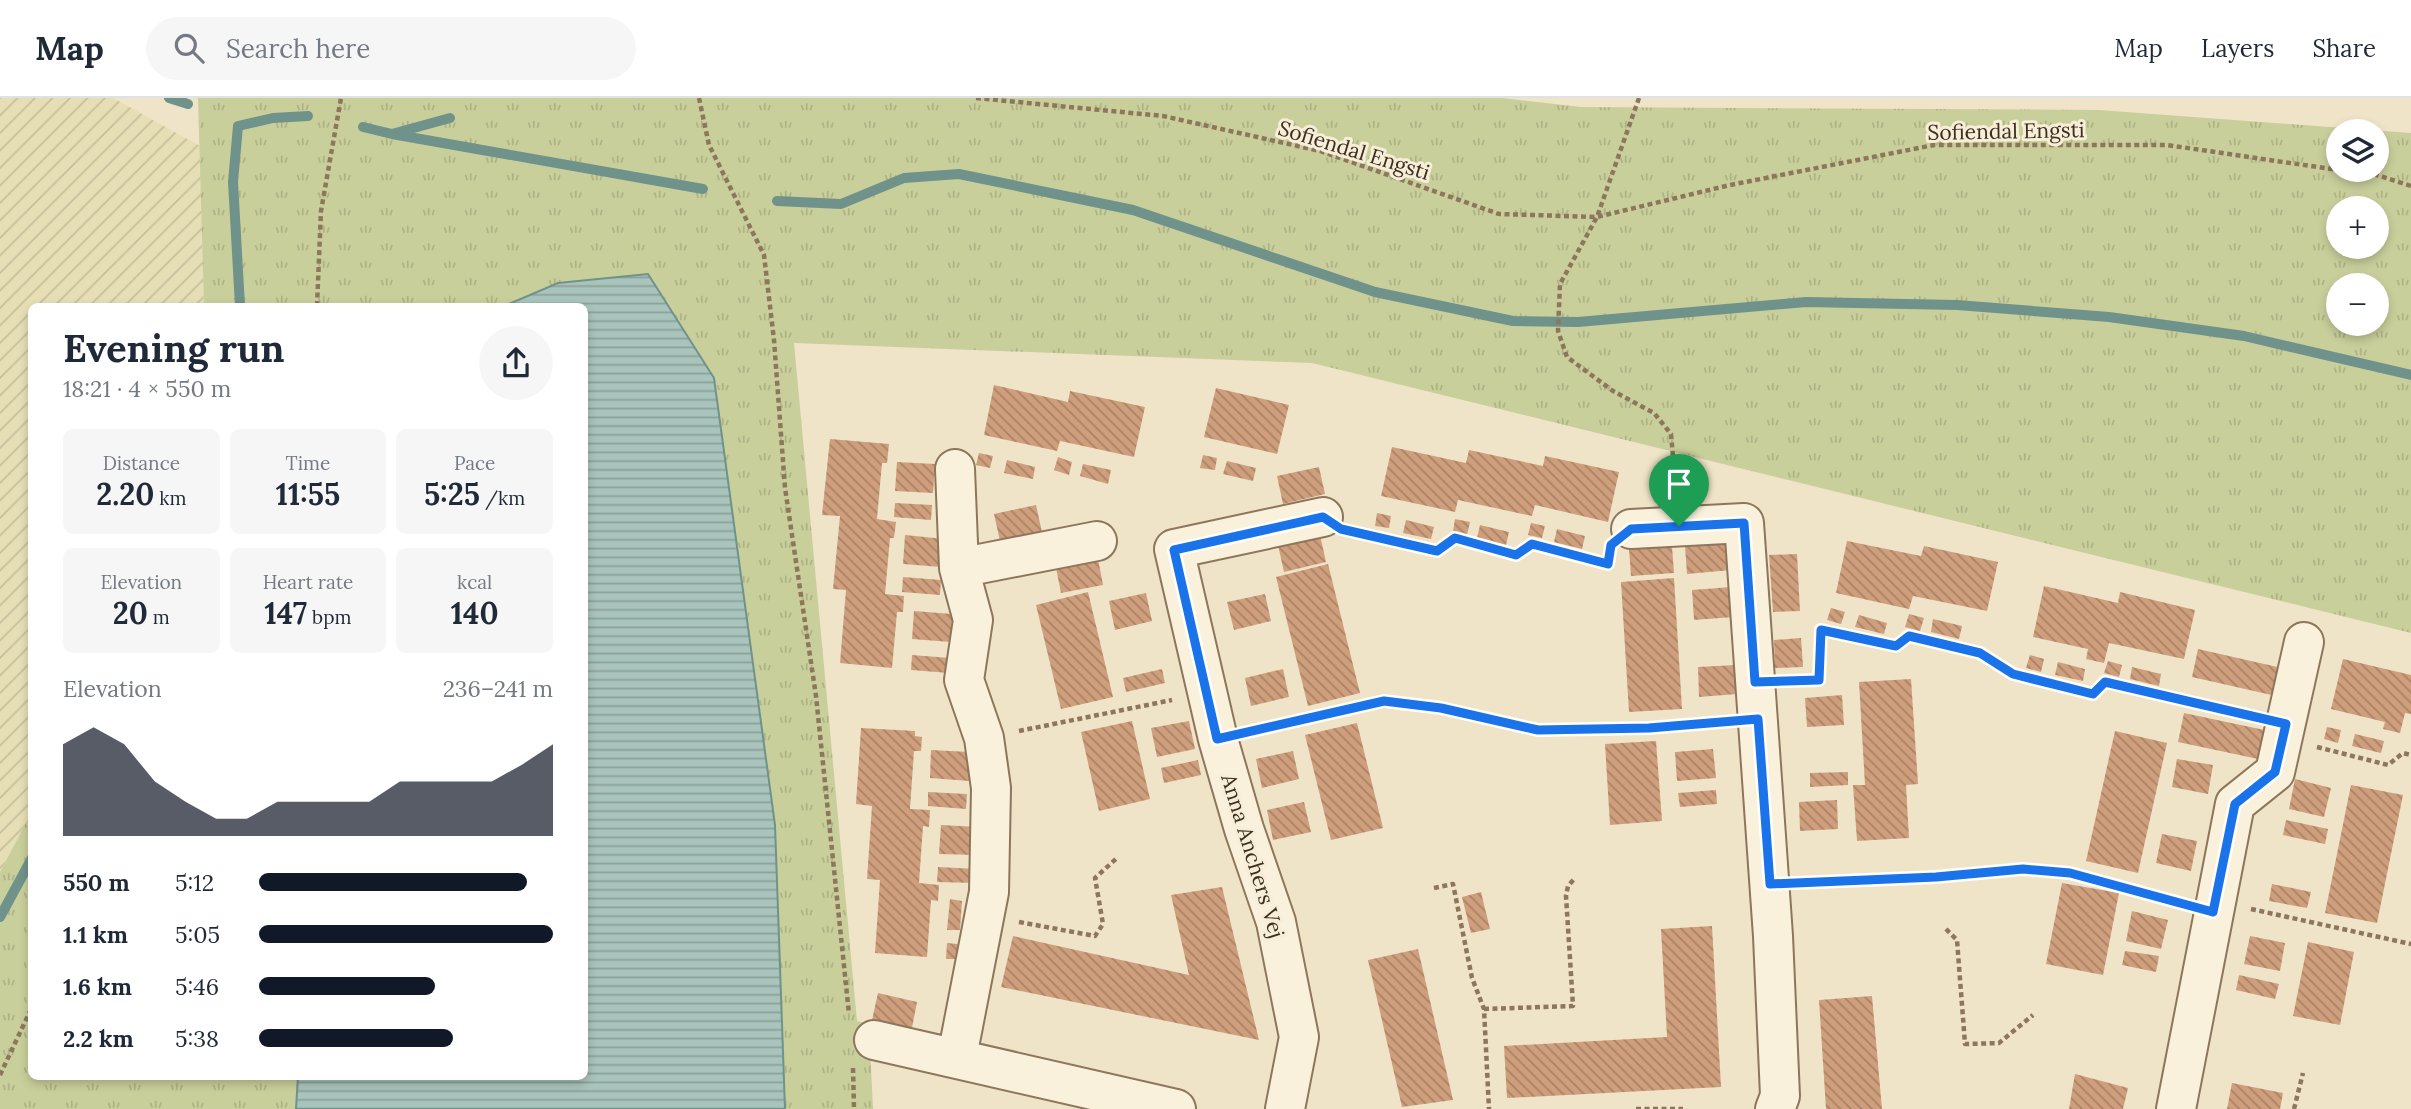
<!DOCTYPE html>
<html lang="en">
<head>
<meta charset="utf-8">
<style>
	body { margin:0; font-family:Lora,serif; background:#f6f6f7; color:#1f2937; height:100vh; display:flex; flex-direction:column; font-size:26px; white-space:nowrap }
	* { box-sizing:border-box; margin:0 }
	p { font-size:23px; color:#747a83 }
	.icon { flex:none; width:38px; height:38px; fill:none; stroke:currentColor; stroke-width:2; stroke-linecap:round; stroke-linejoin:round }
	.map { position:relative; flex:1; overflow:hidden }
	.drawer { position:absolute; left:28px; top:205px; width:560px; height:777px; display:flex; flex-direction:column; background:#fff; border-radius:10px; box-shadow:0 4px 10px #0003 }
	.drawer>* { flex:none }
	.tools { position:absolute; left:2326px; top:21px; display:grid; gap:14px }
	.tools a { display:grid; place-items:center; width:63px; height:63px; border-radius:50%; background:#fff; box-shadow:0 4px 10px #0003; font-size:35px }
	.pin { position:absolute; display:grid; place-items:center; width:60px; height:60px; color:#fff; margin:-72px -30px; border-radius:50% 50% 50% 0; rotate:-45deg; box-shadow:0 0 7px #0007 }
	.pin .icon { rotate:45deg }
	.round { display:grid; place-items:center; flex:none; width:74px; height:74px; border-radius:37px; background:#f6f6f7 }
	.head { display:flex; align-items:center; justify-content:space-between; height:119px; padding:0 35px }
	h1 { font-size:38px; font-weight:700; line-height:52px }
	.metrics { display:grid; grid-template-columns:repeat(3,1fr); gap:10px; height:119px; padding:7px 35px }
	.metrics div { display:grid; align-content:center; border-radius:10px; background:#f6f6f7; text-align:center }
	.metrics b { font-size:30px; font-weight:700 }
	.metrics small { font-size:19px; font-weight:400 }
	.metrics p { font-size:19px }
	.chart { height:196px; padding:14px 35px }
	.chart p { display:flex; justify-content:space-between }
	.chart svg { width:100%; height:126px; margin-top:7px; fill:#111827; opacity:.7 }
	ul { padding:0 35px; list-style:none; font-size:23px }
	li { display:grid; grid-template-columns:112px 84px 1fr; align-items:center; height:52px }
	li i { height:18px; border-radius:9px; background:#111827 }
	header { display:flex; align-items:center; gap:42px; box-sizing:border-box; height:98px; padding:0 35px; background:#fff; border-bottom:2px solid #e0e1e3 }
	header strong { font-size:33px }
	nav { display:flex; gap:38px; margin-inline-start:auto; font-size:24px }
	.search { width:490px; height:63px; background:#f6f6f7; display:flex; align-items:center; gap:18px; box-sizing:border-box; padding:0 24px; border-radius:38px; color:#747a83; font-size:26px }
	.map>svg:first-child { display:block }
	.farmland { fill:url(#farmland-furrows) }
	.grass { fill:url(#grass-tufts); fill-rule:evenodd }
	.water { fill:url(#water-rules); stroke:#6f938a; stroke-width:2 }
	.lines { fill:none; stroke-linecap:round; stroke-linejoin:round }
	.stream { stroke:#6f938a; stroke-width:10 }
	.building { fill:url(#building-back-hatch) }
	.street-casing { stroke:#8d765c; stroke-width:42 }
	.path { stroke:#8d765c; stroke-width:4.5; stroke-dasharray:5 3.5; stroke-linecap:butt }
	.street { stroke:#faf1dc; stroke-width:38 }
	.route-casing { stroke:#fff; stroke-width:14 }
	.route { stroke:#1a73e8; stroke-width:9 }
	.labels { text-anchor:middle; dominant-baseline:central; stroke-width:6; stroke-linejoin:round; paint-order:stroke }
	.street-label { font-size:21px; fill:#3d2e20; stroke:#f7eed8 }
</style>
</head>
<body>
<header>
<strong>Map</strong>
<div class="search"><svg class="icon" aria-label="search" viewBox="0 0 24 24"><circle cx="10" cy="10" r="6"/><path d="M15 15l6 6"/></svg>Search here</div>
<nav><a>Map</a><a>Layers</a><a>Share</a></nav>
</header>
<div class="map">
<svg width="2411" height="1011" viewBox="0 0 2411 1011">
	<defs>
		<pattern id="farmland-furrows" width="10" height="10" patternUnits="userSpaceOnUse" patternTransform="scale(1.75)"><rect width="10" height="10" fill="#e6deb5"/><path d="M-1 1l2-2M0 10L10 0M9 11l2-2" fill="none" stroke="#c6bf9b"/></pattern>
		<pattern id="grass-tufts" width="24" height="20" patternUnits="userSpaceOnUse" patternTransform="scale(1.75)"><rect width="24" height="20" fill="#c9cf9b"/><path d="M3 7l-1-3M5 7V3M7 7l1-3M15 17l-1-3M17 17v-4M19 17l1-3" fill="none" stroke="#aeb285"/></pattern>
		<pattern id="water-rules" width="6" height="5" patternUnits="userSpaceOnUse" patternTransform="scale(1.75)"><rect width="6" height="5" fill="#a9c4bc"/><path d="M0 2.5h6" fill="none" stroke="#8ba098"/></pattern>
		<pattern id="building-back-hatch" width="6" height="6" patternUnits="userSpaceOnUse" patternTransform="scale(1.75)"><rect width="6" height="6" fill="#cf9f7d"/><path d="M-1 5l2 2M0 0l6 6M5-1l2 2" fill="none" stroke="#a98266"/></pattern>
	</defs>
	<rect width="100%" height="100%" fill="#f0e4c8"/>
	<path class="farmland" d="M0 0H113L200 48 204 208H32L31 715 0 774Z"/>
	<path class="grass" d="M198 0H1502L1581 9 2099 12 2411 35V535L1312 265 794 245 857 923 869 926 873 1011H0V774L31 715 32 978H584V208H204ZM2338 33H2376V72H2338ZM2338 110H2376V149H2338ZM2338 187H2376V226H2338Z"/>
	<path class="water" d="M648 176 714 280 775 727 785 1011H296L298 978H584V208H504L558 185Z"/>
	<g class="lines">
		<path class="stream" d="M169 0 188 6
			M363 29 392 36 450 20
			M392 36 703 91
			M777 103 841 106 904 80 959 76 1133 112 1375 194 1513 223 1578 224 1806 204 1957 207 2109 219 2244 238 2411 277
			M240 208 233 84 238 28 273 20 308 18
			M0 819 32 760"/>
	</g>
	<path class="building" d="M994 287 1068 304 1070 293 1145 309 1134 359 1060 343 1057 353 984 337Z
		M1216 290 1289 307 1277 356 1204 339Z
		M830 341 889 346 887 365H882L877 421 896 424 894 440H890L885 496 904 498 903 514H897L892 570 840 565 846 492 833 491 840 418 822 417Z
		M1392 349 1466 365 1469 352 1543 368 1545 358 1619 374 1608 424 1535 407 1532 418 1458 402 1455 414 1381 398Z
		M979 355 993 358 990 370 976 367Z
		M1203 357 1217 360 1215 372 1200 370Z
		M1058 359 1072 364 1069 377 1054 372Z
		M1007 362 1035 369 1033 381 1004 375Z
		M1227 363 1256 370 1253 383 1223 376Z
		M897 364 935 366 933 395 895 393Z
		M1083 366 1111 372 1108 386 1080 378Z
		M1319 369 1325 396 1283 406 1277 378Z
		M895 405 932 407 931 422 894 419Z
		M1036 407 1042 434 1000 443 994 416Z
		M1377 415 1391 418 1389 430 1375 428Z
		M1455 421 1470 424 1467 437 1453 434Z
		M1406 422 1434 429 1431 441 1403 435Z
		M1531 425 1545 428 1542 440 1528 437Z
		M1480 427 1509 434 1506 447 1477 440Z
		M1557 431 1585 438 1582 451 1554 444Z
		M905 437 944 441 941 469 903 466Z
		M1320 437 1326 464 1284 474 1278 447Z
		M1847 443 1921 458 1924 448 1998 464 1987 513 1913 498 1909 511 1836 495Z
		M1729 444 1731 472 1687 476 1685 448Z
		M1672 448 1674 475 1631 478 1629 451Z
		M1797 456 1800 513 1773 514 1769 457Z
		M1098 461 1103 487 1061 495 1056 470Z
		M1328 466 1360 595 1308 608 1276 479Z
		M903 479 941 482 940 497 902 494Z
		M1674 480 1682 611 1629 614 1621 484Z
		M2044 488 2118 505 2120 494 2195 512 2184 561 2109 545 2104 565 2086 561 2088 551 2033 539Z
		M1731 489 1733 519 1694 522 1692 492Z
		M1088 494 1113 599 1061 611 1036 507Z
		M1146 495 1152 523 1115 532 1109 503Z
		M1265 496 1271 523 1234 532 1227 504Z
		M1831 510 1845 514 1841 526 1827 522Z
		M914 513 952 516 951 544 912 541Z
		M1909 516 1924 520 1920 533 1905 529Z
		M1859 517 1887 525 1884 536 1855 529Z
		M1933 521 1962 528 1959 541 1931 534Z
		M1801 540 1803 569 1775 570 1774 542Z
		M2198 551 2282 570 2276 598 2192 579Z
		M912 557 950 560 949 575 911 572Z
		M2030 557 2044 561 2041 574 2026 570Z
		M2343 561 2411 577V616L2405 615 2400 635 2383 631 2385 624 2331 611Z
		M2108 563 2122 567 2119 579 2104 575Z
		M2058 564 2085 571 2083 583 2055 577Z
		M1736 567 1737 596 1699 599 1698 569Z
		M2132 569 2161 576 2159 588 2130 581Z
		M1162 571 1165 585 1126 594 1123 580Z
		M1283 571 1289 599 1251 608 1245 580Z
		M1911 581 1918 686 1906 687 1909 740 1857 743 1853 687H1865L1859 584Z
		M1842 597 1844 627 1807 629 1805 600Z
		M2184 615 2269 633 2263 662 2178 644Z
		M1132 623 1150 701 1099 713 1081 634Z
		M1189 623 1195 651 1157 659 1151 630Z
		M1357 625 1383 730 1331 742 1305 637Z
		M2327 629 2341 632 2338 645 2324 641Z
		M861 630 915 633V638L922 639 921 653H914L910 711 930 712 929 729 923 728 919 785 939 787 938 803 931 802 927 859 875 855 880 782 867 781 872 708 856 706Z
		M2115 633 2167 645 2138 775 2086 763Z
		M2355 636 2384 643 2381 655 2352 648Z
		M1656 643 1662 723 1610 727 1605 646Z
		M1713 651 1716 680 1677 683 1675 654Z
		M931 652 970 654 969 683 930 680Z
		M1293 653 1299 681 1262 690 1256 661Z
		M2177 661 2213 667 2208 696 2172 689Z
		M1198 662 1201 677 1164 685 1161 670Z
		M1848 674V687L1810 689V675Z
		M2295 681 2331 690 2324 719 2289 711Z
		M2351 687 2403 697 2377 825 2325 815Z
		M1716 692 1717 706 1680 709 1678 695Z
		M928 694 967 696 966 711 928 708Z
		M1837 702 1838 731 1800 733 1799 704Z
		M1304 704 1311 734 1273 742 1267 712Z
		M2286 722 2328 731 2325 746 2283 737Z
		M941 727 978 729 977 757 939 756Z
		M2162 736 2197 743 2191 773 2156 765Z
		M938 769 977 771 976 785 937 784Z
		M2062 785 2119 795 2103 877 2046 866Z
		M2272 786 2311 794 2307 810 2269 803Z
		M1222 789 1259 942 1001 889 1013 838 1189 877 1171 797Z
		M1481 794 1490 831 1471 835 1462 799Z
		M950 801 962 803 960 832H947Z
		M2132 813 2168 822 2161 851 2126 843Z
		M1712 828 1721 989 1507 1000 1504 948 1667 939 1661 831Z
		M2250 838 2285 845 2280 873 2244 866Z
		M2308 844 2354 854 2340 927 2293 918Z
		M947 845 958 846V861H946Z
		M1418 851 1453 1002 1402 1009 1368 862Z
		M2125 853 2159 858 2156 874 2122 867Z
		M2239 877 2279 886 2275 901 2236 892Z
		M878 895 917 904 912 930 872 922Z
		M1872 898 1882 1011H1826L1819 902Z
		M2075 976 2128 990 2123 1011H2069Z
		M2232 985 2283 995 2280 1011H2227Z"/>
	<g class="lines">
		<defs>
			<path id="street" d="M955 371 959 470 973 522 964 582 984 640 991 690 989 794 957 959
				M1631 431 1744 425 1773 838 1780 998 1775 1011
				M959 470 1097 443
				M874 942 1176 1011
				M1285 1011 1299 939 1276 824 1244 731 1218 641 1174 451 1323 419
				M2176 1011 2235 706 2275 674 2304 544"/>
		</defs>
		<use href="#street" class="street-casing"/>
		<path class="path" d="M699 0 709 47 764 157 774 242 785 390 816 598 849 916
			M976 0 1163 18 1320 53 1499 116 1597 119 1730 87 1934 47H2167L2338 72
			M1639 0 1597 119 1560 186 1558 233 1567 259 1613 293 1654 315 1671 336 1676 393
			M2340 72 2377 77 2411 88
			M317 208 321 113 341 0
			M1355 434 1437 453 1455 440 1516 457 1532 446 1608 466 1609 459
			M1790 583 1819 582 1821 532 1896 548 1909 538 1980 555 2013 576 2093 596 2105 585 2251 618
			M1019 633 1172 602
			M1255 633 1384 603 1441 610 1538 631 1649 630 1722 624
			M2317 649 2388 667 2403 655 2411 657
			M1806 784 1936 779 2023 771 2070 775 2181 805
			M1434 790 1453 786 1472 880 1484 911 1489 1011
			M2251 811 2411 846
			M1019 824 1095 838 1103 826 1095 780 1117 760
			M1946 831 1957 842 1965 946 1999 945 2033 917
			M1484 911 1573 908 1566 798 1568 788 1575 780
			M853 970 854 1011
			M0 977 32 909
			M1636 1011H1683
			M2294 1011 2303 975"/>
		<use href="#street" class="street"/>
	</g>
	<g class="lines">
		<defs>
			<path id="route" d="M1323 419 1341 431 1437 453 1455 440 1516 457 1532 446 1608 466 1611 447 1631 431 1744 425 1755 584 1819 582 1821 532 1896 548 1909 538 1980 555 2013 576 2093 596 2105 584 2286 626 2275 674 2235 706 2213 814 2070 775 2023 771 1936 779 1770 786 1758 621 1649 630 1538 632 1441 610 1384 603 1217 641 1174 452Z"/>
		</defs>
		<use href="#route" class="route-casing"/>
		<use href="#route" class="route"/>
	</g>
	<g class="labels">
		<g class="street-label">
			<text transform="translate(2006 33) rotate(-1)">Sofiendal Engsti</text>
			<text transform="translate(1354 52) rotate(17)">Sofiendal Engsti</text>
			<text transform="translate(1253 758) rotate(73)">Anna Anchers Vej</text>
		</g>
	</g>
</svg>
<div class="tools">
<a><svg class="icon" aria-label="layers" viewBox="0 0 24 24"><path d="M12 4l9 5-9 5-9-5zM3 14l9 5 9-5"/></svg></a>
<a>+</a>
<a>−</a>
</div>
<div class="pin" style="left:1679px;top:428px;background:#1e9e55"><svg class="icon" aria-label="arrive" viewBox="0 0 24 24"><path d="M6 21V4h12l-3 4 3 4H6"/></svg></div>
<section class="drawer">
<div class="head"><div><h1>Evening run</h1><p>18:21 · 4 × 550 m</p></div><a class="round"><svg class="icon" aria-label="share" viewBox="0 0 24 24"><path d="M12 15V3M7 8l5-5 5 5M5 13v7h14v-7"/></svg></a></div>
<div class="metrics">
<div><p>Distance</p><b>2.20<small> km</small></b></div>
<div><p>Time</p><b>11:55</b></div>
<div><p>Pace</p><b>5:25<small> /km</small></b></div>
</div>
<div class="metrics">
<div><p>Elevation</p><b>20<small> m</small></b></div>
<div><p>Heart rate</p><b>147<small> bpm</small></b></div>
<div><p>kcal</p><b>140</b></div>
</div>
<div class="chart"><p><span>Elevation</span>236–241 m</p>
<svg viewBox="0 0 160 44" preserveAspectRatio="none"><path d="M0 44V12L10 6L20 12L30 25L40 32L50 38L60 38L70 32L80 32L90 32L100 32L110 25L120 25L130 25L140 25L150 19L160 12V44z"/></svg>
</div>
<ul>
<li><b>550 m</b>5:12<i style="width:91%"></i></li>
<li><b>1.1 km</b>5:05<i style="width:100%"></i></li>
<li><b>1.6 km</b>5:46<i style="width:60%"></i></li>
<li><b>2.2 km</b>5:38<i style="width:66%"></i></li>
</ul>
</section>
</div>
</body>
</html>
